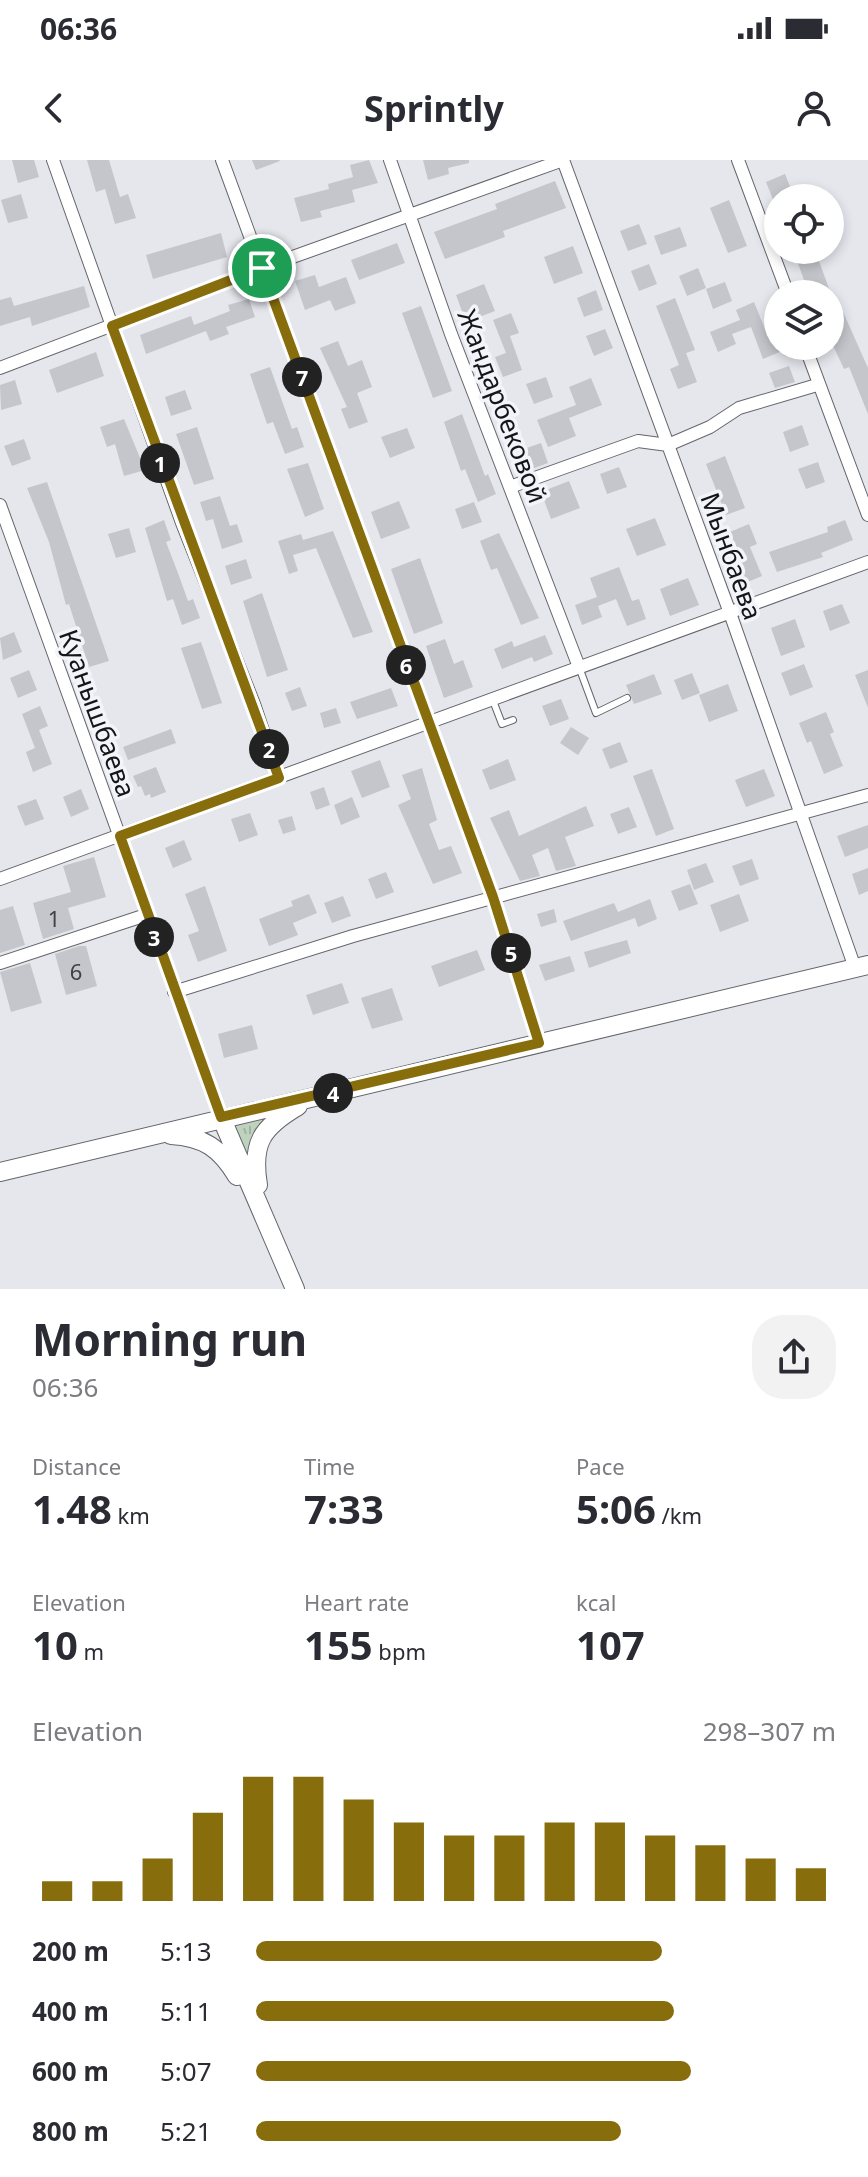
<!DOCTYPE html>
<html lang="en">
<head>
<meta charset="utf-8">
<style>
	body { margin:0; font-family:"Noto Sans",sans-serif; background:#f2f2f3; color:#2b2b33; height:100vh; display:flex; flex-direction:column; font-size:30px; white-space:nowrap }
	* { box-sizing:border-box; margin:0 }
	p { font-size:26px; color:#7c7c81 }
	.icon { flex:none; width:44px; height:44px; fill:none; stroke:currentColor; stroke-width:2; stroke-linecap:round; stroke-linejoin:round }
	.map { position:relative; height:1129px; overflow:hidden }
	.details { display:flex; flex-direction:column; background:#fff; flex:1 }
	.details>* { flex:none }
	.fabs { position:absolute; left:764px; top:24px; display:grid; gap:16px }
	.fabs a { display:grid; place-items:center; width:80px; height:80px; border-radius:50%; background:#fff; box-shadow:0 4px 12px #0003; font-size:40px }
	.pin { position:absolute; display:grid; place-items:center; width:68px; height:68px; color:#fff; margin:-34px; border:4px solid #fff; border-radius:50%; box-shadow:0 2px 8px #0007 }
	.km { position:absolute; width:40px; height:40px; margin:-20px; border-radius:50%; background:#222; color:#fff; font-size:22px; line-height:40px; text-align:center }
	.round { display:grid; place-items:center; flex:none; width:84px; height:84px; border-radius:32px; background:#f2f2f3 }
	.headline { display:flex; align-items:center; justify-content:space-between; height:136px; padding:0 32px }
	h1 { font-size:44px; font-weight:700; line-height:60px }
	.metrics { display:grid; grid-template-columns:repeat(3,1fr); gap:12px; height:136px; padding:8px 32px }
	.metrics div { display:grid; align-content:center }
	.metrics b { font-size:40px; font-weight:700 }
	.metrics small { font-size:22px; font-weight:400 }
	.metrics p { font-size:22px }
	.chart { height:224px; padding:16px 32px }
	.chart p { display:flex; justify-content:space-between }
	.chart svg { width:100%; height:144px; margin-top:8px; stroke:#886d0d; stroke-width:6 }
	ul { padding:0 32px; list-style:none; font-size:26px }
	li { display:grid; grid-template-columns:128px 96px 1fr; align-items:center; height:60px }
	li i { height:20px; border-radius:10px; background:#886d0d }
	.status { display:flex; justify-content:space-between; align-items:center; height:56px; padding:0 40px; background:#fff; direction:ltr }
	.status svg { height:22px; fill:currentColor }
	header { display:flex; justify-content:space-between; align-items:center; height:104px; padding:0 32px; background:#fff; font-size:36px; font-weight:700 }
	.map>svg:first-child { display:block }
	.grass { fill:url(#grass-tufts) }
	.building { fill:#c4c6cb }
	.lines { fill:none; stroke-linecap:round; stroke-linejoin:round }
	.lane-casing { stroke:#64666b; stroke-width:8 }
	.street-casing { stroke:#64666b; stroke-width:14 }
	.secondary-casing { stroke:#64666b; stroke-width:20 }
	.lane { stroke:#fff; stroke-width:6 }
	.street { stroke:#fff; stroke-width:12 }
	.secondary { stroke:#fff; stroke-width:18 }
	.route-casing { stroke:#fff; stroke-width:16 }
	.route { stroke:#886d0d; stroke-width:10 }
	.labels { text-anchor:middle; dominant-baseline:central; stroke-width:7; stroke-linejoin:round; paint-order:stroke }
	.number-label { font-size:22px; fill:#414144 }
	.street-label { font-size:26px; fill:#151517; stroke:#f3f4fa }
</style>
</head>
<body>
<div class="status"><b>06:36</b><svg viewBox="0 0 49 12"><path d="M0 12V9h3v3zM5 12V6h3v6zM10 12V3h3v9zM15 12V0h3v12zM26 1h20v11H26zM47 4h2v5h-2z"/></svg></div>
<header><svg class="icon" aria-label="back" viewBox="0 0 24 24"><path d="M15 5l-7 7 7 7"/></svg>Sprintly<svg class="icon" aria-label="person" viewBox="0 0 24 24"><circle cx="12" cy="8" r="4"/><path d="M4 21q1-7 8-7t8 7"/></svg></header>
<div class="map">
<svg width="868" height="1129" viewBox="0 0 868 1129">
	<defs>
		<pattern id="grass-tufts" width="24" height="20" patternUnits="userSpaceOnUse" patternTransform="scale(2)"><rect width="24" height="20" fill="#bed2be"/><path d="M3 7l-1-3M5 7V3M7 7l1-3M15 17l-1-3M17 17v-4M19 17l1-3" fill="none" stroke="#a2b3a3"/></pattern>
	</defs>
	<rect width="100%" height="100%" fill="#e5e7ed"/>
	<path class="grass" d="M274 953 247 1000 234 963Z"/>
	<path class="building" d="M12 0H34L39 17 18 23Z
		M87 0H109L120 37 128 34 136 58 115 64 105 29 96 32Z
		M252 0H279L280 1 256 10Z
		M369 0 378 23 352 30 355 42 320 51 322 57 301 62 294 38 329 29 328 24 353 17 350 5Z
		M423 0H469V3L448 8 449 14 428 20Z
		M785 14 793 34 774 42 766 22Z
		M555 21 566 48 503 71 505 77 445 99 434 72 497 49 495 44Z
		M21 34 28 58 8 63 1 40Z
		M729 40 747 86 728 93 710 48Z
		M639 64 647 84 628 91 620 71Z
		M680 67 687 86 661 95 654 76Z
		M221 73 227 97 153 119 146 95Z
		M397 83 405 103 359 120 351 100Z
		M573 86 583 113 554 124 544 97Z
		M808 90H815L831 134H809L795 95Z
		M649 104 657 124 639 131 631 111Z
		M698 108 706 128 687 136 679 116Z
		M315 115 319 127 346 117 356 143 335 151 330 140 305 150 295 121Z
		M725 122 732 141 713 149 706 129Z
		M484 124 495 151 466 162 456 135Z
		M84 126 90 147 32 166 30 157 0 166V140L11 137 14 146Z
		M596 130 603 150 584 157 577 138Z
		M675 138 695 190 686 193 697 222 678 229 670 209 679 205 656 146Z
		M249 139 255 157 226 167 229 174 210 181 206 171 146 194 140 175 191 156 194 165 230 151 228 145Z
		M754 142 767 174 775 172 782 191 763 199 751 167 732 174 736 184 718 192 710 172 740 160 736 150Z
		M840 145 868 208V254L849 207 844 209 830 179V149Z
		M421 146 452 231 433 238 402 153Z
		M511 153 519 173 510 176 522 210 503 217 495 197 506 193 493 160Z
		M605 169 613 188 594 196 586 176Z
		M338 181 348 206 362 200 372 227 357 233 368 262 349 269 341 249 347 247 320 188Z
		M96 192 104 216 57 233 49 210Z
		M789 206 795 222 775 228 769 213Z
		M270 207 292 269 297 267 304 287 285 294 273 262 267 264 250 214Z
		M546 217 553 237 534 244 526 224Z
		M591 218 602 245 569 258 576 276 548 287 537 260 576 245 569 227Z
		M15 220 22 244 1 250 0 225Z
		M185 230 192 249 171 256 165 237Z
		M462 254 485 316 488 314 496 334 478 342 465 309 461 311 444 262Z
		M124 259 145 310 124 316 115 284 107 287 100 267Z
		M802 265 809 285 790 292 783 272Z
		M197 267 214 319 194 325 176 274Z
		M407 268 415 288 390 298 381 277Z
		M24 279 31 299 12 306 4 286Z
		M541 283 548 303 529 310 521 290Z
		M725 296 745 348 726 355 706 304Z
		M818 302 825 322 806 329 798 309Z
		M308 303 324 349 305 357 287 309Z
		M619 307 627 327 607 334 600 314Z
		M569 321 580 348 551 359 541 332Z
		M47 322 109 501 89 507 69 444 66 445 49 382 27 328Z
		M220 336 230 366 237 364 243 382 222 389 213 359 206 361 200 342Z
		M399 341 410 368 381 379 371 352Z
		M474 342 482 362 462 369 455 349Z
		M655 358 666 385 637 396 626 369Z
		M164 360 171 380 166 382 178 413 188 441 193 439 200 458 182 465 173 439 167 441 145 368Z
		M845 360 853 380 821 393 823 397 777 412 769 392 828 372 827 367Z
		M749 364 757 384 750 387 762 416 743 424 735 404 742 401 730 372Z
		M129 368 136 392 116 398 108 374Z
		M333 371 373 472 353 478 316 388 293 395 298 411 289 414 278 381 301 374 303 380Z
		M499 373 539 458 521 465 497 408 491 410 480 381Z
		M420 398 443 463 414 474 391 409Z
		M246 399 252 418 231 425 225 406Z
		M619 407 632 441 639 439 646 459 627 466 616 439 598 446 602 457 582 465 575 445 597 437 590 418Z
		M688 418 699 445 670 456 660 429Z
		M262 433 288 510 267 517 243 441Z
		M842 444 850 463 830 471 823 451Z
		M795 459 805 487 781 496 771 468Z
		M14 472 22 492 3 500 0 478Z
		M545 475 553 494 534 502 532 497 502 509 494 489 512 481 514 487Z
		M445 479 454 504 463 500 473 527 444 538 426 486Z
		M201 482 222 543 202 549 181 488Z
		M804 504 813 527 790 536 781 513Z
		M29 510 37 530 18 538 10 518Z
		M868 510V548L855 515Z
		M692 513 700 533 682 540 674 520Z
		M654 514 662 534 634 544 626 525Z
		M728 524 738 551 709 562 699 535Z
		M300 527 307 546 292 551 285 533Z
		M391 528 398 546 357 559 350 542Z
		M561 539 569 559 550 566 542 546Z
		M40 546 48 566 39 570 52 604 33 612 26 592 35 588 22 554Z
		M336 548 341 563 324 568 320 553Z
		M826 552 834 572 830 574 843 606 824 614 811 581 807 583 799 563Z
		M571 567 589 578 578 595 560 583Z
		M171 569 176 583 128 600 123 587Z
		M620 582 628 602 610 609 602 589Z
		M508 599 516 620 490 630 482 610Z
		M380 600 390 627 362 638 351 611Z
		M156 607 166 632 151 638 150 634 145 636 141 626 138 627 133 616Z
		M422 608 437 660 429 664 439 690 451 686 462 713 433 724 398 645 411 639 402 615Z
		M652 609 674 669 656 676 633 616Z
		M764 609 775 636 746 647 735 620Z
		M324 627 330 645 316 650 310 632Z
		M81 629 89 649 71 657 63 637Z
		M352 637 360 657 341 665 334 645Z
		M36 639 44 659 25 666 17 646Z
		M586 646 594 666 565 677 576 706 556 711 548 688 532 695 540 716 520 721 490 658 509 650 519 676Z
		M629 647 637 667 618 674 610 654Z
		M250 653 258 675 239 682 231 659Z
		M292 656 296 670 283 674 278 660Z
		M868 665V688L845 697 837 676Z
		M184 680 192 700 173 708 165 688Z
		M94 697 106 737 68 748 74 769 43 779 33 743 71 732 63 706Z
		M752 699 759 719 740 726 732 706Z
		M706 703 714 722 694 730 687 710Z
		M868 708V731L859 735 852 714Z
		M386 712 394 732 376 739 368 719Z
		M690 724 698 744 679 751 671 731Z
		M205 726 227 791 198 802 188 775 199 771 185 734Z
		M309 734 317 753 293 763 298 775 269 786 259 759 293 746 291 741Z
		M739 734 749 761 720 772 710 745Z
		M343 736 351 756 332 763 324 743Z
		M650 739 657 759 638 767 635 758 571 781 563 761 614 743 618 752Z
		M13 746 25 785 0 793V750Z
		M554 749 557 762 541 767 537 754Z
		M627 780 631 793 589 808 584 792Z
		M79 786H86L97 826 66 835 55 794Z
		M477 790 485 810 439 827 431 806Z
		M570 796 575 811 545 821 539 805Z
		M30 803 42 843 11 852 0 812Z
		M342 823 349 843 313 855 306 835Z
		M392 828 403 860 372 869 361 838Z
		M252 865 258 889 224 898 218 874Z"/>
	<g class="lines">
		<defs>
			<path id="lane" d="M579 507 596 553 627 538
				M492 538 502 564 513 560"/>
			<path id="street" d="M53 0 182 363 254 544 279 618
				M222 0 493 737 539 883
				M390 0 451 174 579 507
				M563 0 730 453 855 808
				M738 0 788 134
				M805 186 868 355
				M0 208 262 108 563 0
				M510 327 638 281 668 285 710 267 739 248 817 225
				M0 345 221 957
				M0 719 868 402
				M0 803 146 755
				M174 832 353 776 868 635"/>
			<path id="secondary" d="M221 957 295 1129
				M171 975C204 977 220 988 237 1016
				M0 1012 868 805
				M258 1025C251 983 262 967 298 946"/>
		</defs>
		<use href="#lane" class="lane-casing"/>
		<use href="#street" class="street-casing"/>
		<use href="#secondary" class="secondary-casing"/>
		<use href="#lane" class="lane"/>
		<use href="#street" class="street"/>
		<use href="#secondary" class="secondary"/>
	</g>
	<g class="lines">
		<defs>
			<path id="route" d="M262 108 493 737 539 883 221 957 120 676 279 618 112 166Z"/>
		</defs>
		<use href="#route" class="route-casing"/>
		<use href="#route" class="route"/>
	</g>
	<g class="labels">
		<g class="number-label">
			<text x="54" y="758">1</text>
			<text x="76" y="811">6</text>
		</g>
		<g class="street-label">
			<text transform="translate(503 246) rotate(69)">Жандарбековой</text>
			<text transform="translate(732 396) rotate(70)">Мынбаева</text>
			<text transform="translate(98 553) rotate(70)">Куанышбаева</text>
		</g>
	</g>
</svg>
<div class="fabs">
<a><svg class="icon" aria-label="locate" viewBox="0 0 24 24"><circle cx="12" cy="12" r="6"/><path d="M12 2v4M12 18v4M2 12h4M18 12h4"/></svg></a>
<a><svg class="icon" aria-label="layers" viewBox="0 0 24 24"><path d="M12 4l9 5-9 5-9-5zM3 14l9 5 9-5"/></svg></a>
</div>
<div class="pin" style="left:262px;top:108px;background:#1e9e55"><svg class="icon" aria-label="arrive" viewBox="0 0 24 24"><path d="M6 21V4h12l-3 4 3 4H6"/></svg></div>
<b class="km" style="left:160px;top:303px">1</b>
<b class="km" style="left:269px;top:589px">2</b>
<b class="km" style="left:154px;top:777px">3</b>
<b class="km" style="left:333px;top:933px">4</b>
<b class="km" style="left:511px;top:793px">5</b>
<b class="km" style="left:406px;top:505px">6</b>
<b class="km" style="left:302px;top:217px">7</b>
</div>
<section class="details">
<div class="headline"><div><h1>Morning run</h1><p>06:36</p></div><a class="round"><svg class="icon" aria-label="share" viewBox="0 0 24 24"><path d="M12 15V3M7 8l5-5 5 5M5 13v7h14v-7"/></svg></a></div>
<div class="metrics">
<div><p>Distance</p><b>1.48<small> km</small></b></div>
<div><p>Time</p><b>7:33</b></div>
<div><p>Pace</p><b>5:06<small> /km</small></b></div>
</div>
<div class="metrics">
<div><p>Elevation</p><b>10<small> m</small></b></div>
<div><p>Heart rate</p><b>155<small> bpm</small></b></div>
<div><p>kcal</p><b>107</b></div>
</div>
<div class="chart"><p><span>Elevation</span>298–307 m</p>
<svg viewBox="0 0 160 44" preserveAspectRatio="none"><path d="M5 44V38M15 44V38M25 44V31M35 44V17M45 44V6M55 44V6M65 44V13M75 44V20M85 44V24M95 44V24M105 44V20M115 44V20M125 44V24M135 44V27M145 44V31M155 44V34"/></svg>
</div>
<ul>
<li><b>200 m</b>5:13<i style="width:70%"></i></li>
<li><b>400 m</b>5:11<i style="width:72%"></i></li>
<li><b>600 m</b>5:07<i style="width:75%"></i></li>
<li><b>800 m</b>5:21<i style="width:63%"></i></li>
</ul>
</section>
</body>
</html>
